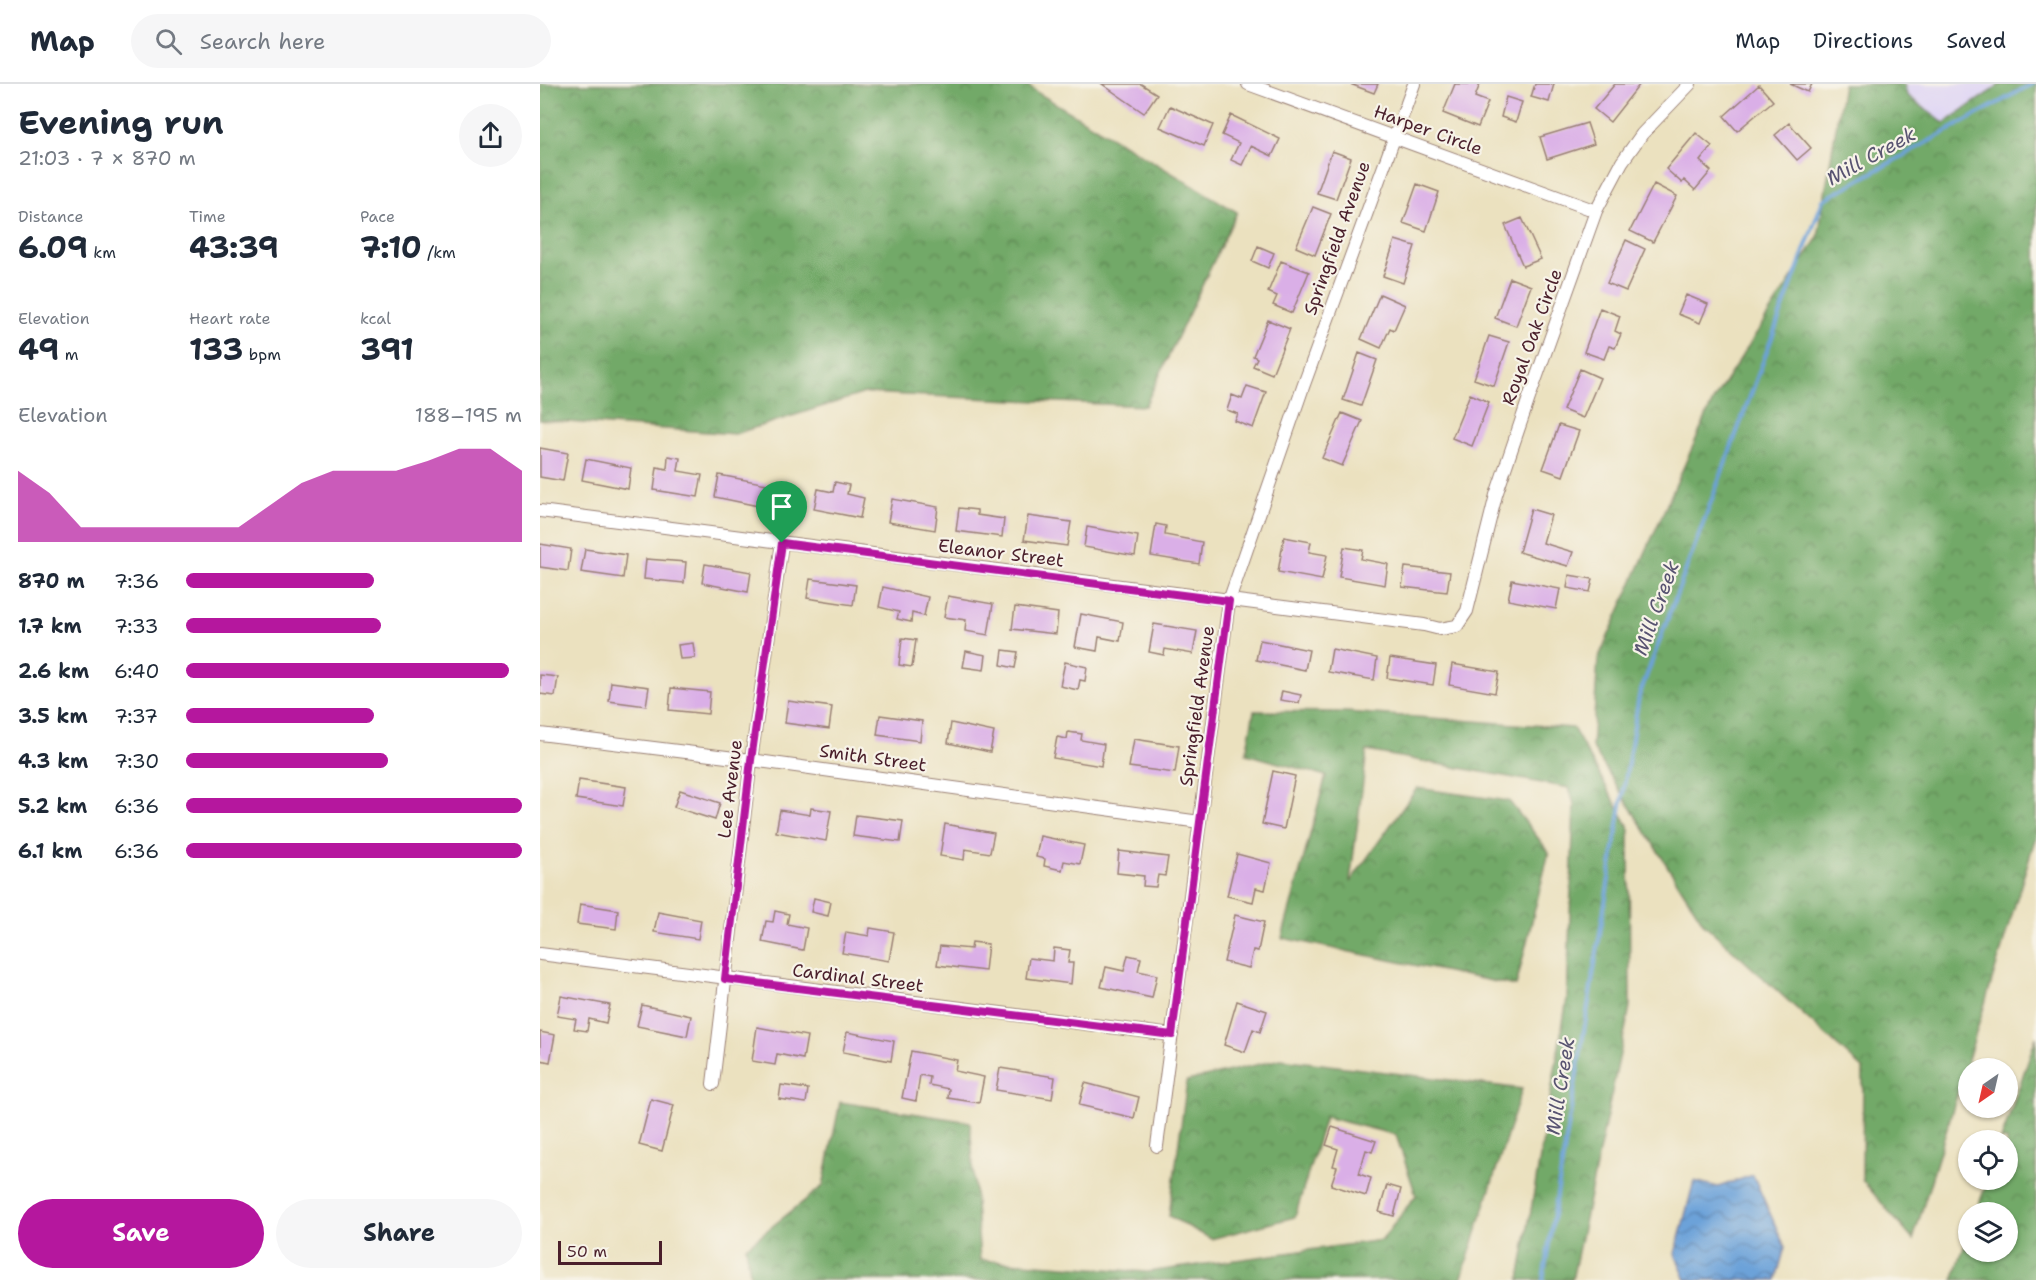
<!DOCTYPE html>
<html lang="en">
<head>
<meta charset="utf-8">
<style>
	body { margin:0; font-family:"Shantell Sans",sans-serif; background:#f6f6f7; color:#1f2937; height:100vh; display:flex; flex-direction:column; font-size:22px; white-space:nowrap }
	* { box-sizing:border-box; margin:0 }
	p { font-size:20px; color:#747a83 }
	.icon { flex:none; width:33px; height:33px; fill:none; stroke:currentColor; stroke-width:2; stroke-linecap:round; stroke-linejoin:round }
	.map { position:relative; flex:1; overflow:hidden }
	.drawer { display:flex; flex-direction:column; background:#fff; width:540px }
	.drawer>* { flex:none }
	.needle { width:39px; rotate:214deg }
	.tools { position:absolute; left:1418px; top:974px; display:grid; gap:12px }
	.tools a { display:grid; place-items:center; width:60px; height:60px; border-radius:50%; background:#fff; box-shadow:0 2px 4px #0004; font-size:30px }
	.scale { position:absolute; left:18px; bottom:15px; width:104px; box-sizing:border-box; padding-left:6px; border:3px solid #4a1f2b; border-top:0; font-size:16px; line-height:21px; white-space:nowrap; color:#4a1f2b; -webkit-text-stroke:4px #f7f3e8; paint-order:stroke }
	.pin { position:absolute; display:grid; place-items:center; width:51px; height:51px; color:#fff; margin:-62px -26px; border-radius:50% 50% 50% 0; rotate:-45deg; box-shadow:0 0 6px #0007 }
	.pin .icon { rotate:45deg }
	.round { display:grid; place-items:center; flex:none; width:63px; height:63px; border-radius:32px; background:#f6f6f7 }
	.overview { display:flex; align-items:center; justify-content:space-between; height:102px; padding:0 18px }
	h1 { font-size:33px; font-weight:700; line-height:45px }
	.metrics { display:grid; grid-template-columns:repeat(3,1fr); gap:9px; height:102px; padding:6px 18px }
	.metrics div { display:grid; align-content:center }
	.metrics b { font-size:30px; font-weight:700 }
	.metrics small { font-size:16px; font-weight:400 }
	.metrics p { font-size:16px }
	.chart { height:168px; padding:12px 18px }
	.chart p { display:flex; justify-content:space-between }
	.chart svg { width:100%; height:108px; margin-top:6px; fill:#b5179e; opacity:.7 }
	.button { display:flex; gap:12px; margin-top:auto; padding:12px 18px }
	.button a { flex:1; height:69px; border-radius:36px; background:#b5179e; color:#fff; font-size:24px; font-weight:700; line-height:69px; text-align:center }
	.button a+a { background:#f6f6f7; color:#1f2937 }
	ul { padding:0 18px; list-style:none; font-size:20px }
	li { display:grid; grid-template-columns:96px 72px 1fr; align-items:center; height:45px }
	li i { height:15px; border-radius:8px; background:#b5179e }
	header { display:flex; align-items:center; gap:36px; box-sizing:border-box; height:84px; padding:0 30px; background:#fff; border-bottom:2px solid #e0e1e3 }
	header strong { font-size:28px }
	nav { display:flex; gap:33px; margin-inline-start:auto; font-size:21px }
	.search { width:420px; height:54px; background:#f6f6f7; display:flex; align-items:center; gap:15px; box-sizing:border-box; padding:0 21px; border-radius:33px; color:#747a83; font-size:22px }
	main { display:flex; flex:1; min-height:0 }
	.map>svg:first-child { display:block }
	.built { fill:#dfd5f5 }
	.forest { fill:url(#forest-crowns); stroke:#5e6449; stroke-width:1.5 }
	.water { fill:url(#water-waves); stroke:#5b6082; stroke-width:1.5 }
	.lines { fill:none; stroke-linecap:round; stroke-linejoin:round }
	.stream { stroke:#6ca2d9; stroke-width:4 }
	.building { fill:#daafe7 }
	.street-casing { stroke:#9a8075; stroke-width:14 }
	.street { stroke:#fff; stroke-width:12 }
	.route-casing { stroke:#fff; stroke-width:12 }
	.route { stroke:#b5179e; stroke-width:8 }
	.labels { text-anchor:middle; dominant-baseline:central; stroke-width:4.5; stroke-linejoin:round; paint-order:stroke }
	.street-label { font-size:18px; fill:#4a1f2b; stroke:#f7f3e8 }
	.water-label { font-size:20px; font-style:italic; fill:#585371; stroke:#f7f3e8 }
</style>
</head>
<body>
<header>
<strong>Map</strong>
<div class="search"><svg class="icon" aria-label="search" viewBox="0 0 24 24"><circle cx="10" cy="10" r="6"/><path d="M15 15l6 6"/></svg>Search here</div>
<nav><a>Map</a><a>Directions</a><a>Saved</a></nav>
</header>
<main>
<section class="drawer">
<div class="overview"><div><h1>Evening run</h1><p>21:03 · 7 × 870 m</p></div><a class="round"><svg class="icon" aria-label="share" viewBox="0 0 24 24"><path d="M12 15V3M7 8l5-5 5 5M5 13v7h14v-7"/></svg></a></div>
<div class="metrics">
<div><p>Distance</p><b>6.09<small> km</small></b></div>
<div><p>Time</p><b>43:39</b></div>
<div><p>Pace</p><b>7:10<small> /km</small></b></div>
</div>
<div class="metrics">
<div><p>Elevation</p><b>49<small> m</small></b></div>
<div><p>Heart rate</p><b>133<small> bpm</small></b></div>
<div><p>kcal</p><b>391</b></div>
</div>
<div class="chart"><p><span>Elevation</span>188–195 m</p>
<svg viewBox="0 0 160 44" preserveAspectRatio="none"><path d="M0 44V15L10 24L20 38L30 38L40 38L50 38L60 38L70 38L80 29L90 20L100 15L110 15L120 15L130 11L140 6L150 6L160 15V44z"/></svg>
</div>
<ul>
<li><b>870 m</b>7:36<i style="width:56%"></i></li>
<li><b>1.7 km</b>7:33<i style="width:58%"></i></li>
<li><b>2.6 km</b>6:40<i style="width:96%"></i></li>
<li><b>3.5 km</b>7:37<i style="width:56%"></i></li>
<li><b>4.3 km</b>7:30<i style="width:60%"></i></li>
<li><b>5.2 km</b>6:36<i style="width:100%"></i></li>
<li><b>6.1 km</b>6:36<i style="width:100%"></i></li>
</ul>
<div class="button"><a>Save</a><a>Share</a></div>
</section>
<div class="map">
<svg width="1496" height="1196" viewBox="0 0 1496 1196">
	<defs>
		<pattern id="forest-crowns" width="20" height="18" patternUnits="userSpaceOnUse" patternTransform="scale(1.5)"><rect width="20" height="18" fill="#72a967"/><path d="M2 6a3 3 0 1 1 6 0M12 15a3 3 0 1 1 6 0" fill="none" stroke="#608955"/></pattern>
		<pattern id="water-waves" width="16" height="10" patternUnits="userSpaceOnUse" patternTransform="scale(1.5)"><rect width="16" height="10" fill="#6ca2d9"/><path d="M0 5q4-4 8 0t8 0" fill="none" stroke="#5b83b0"/></pattern>
	</defs>
	<rect width="100%" height="100%" fill="#f7f3e8"/>
	<filter id="ink" filterUnits="userSpaceOnUse"><feTurbulence type="fractalNoise" baseFrequency=".0167" numOctaves="2"/><feDisplacementMap in="SourceGraphic" scale="12" xChannelSelector="R" yChannelSelector="G"/><feConvolveMatrix kernelMatrix="1 2 1 2 8 2 1 2 1" color-interpolation-filters="sRGB"/></filter>
	<filter id="wash" filterUnits="userSpaceOnUse"><feTurbulence type="fractalNoise" baseFrequency=".008" numOctaves="4" result="noise"/><feDisplacementMap in="SourceGraphic" scale="24" xChannelSelector="R" yChannelSelector="G"/><feGaussianBlur stdDeviation="1.35" result="paint"/><feColorMatrix in="noise" values="0 0 0 0 0 0 0 0 0 0 0 0 0 0 0 0 0 1.4 0 .05"/><feComposite in="paint" operator="in"/></filter>
	<g filter="url(#wash)">
		<rect width="100%" height="100%" fill="#ebe1bf"/>
		<path class="built" d="M1344 0H1496V4L1402 50Z"/>
		<path class="forest" d="M0 0H487L498 9 697 128 605 322 325 309 195 350 0 336Z
			M1303 0H1364L1367 11 1404 39 1461 0H1496V752L1373 1156 1322 1096 1323 985 1164 840 1052 663 1058 575 1173 317 1278 153Z
			M714 627 806 628 1033 644 1089 743 1090 923 1032 1196H979L1027 915 1034 720 1029 704 827 667 810 798 877 704 969 717 1009 768 976 902 742 854 786 692 706 670Z
			M1496 953V1196H1413L1428 1152V1167H1467V1128H1436L1448 1095H1467V1056H1461Z
			M741 975 982 1005 921 1196H211L206 1163 283 1102 300 1018 430 1038 440 1176 607 1188 842 1156 876 1111 856 1051 785 1033 755 1133 671 1155 629 1132 647 997Z"/>
		<path class="water" d="M1213 1091 1245 1163 1236 1196H1146L1135 1170 1154 1097 1178 1103Z"/>
		<g class="lines">
			<path class="stream" d="M1003 1196 1099 612 1283 116 1492 0"/>
		</g>
		<g id="blocks">
			<path class="building" d="M562 0H601L617 10 604 29Z
				M810 0H838L834 9Z
				M915 0H940L935 13 948 18 938 43 903 29Z
				M995 0H1014L1009 18 991 13Z
				M1075 0H1100L1070 38 1054 25Z
				M1250 0H1272L1268 8Z
				M1219 1 1233 17 1197 47 1184 32Z
				M966 13 982 18 976 38 961 33Z
				M630 22 673 41 664 62 620 43Z
				M691 31 740 55 732 72 711 62 702 81 691 76 699 59 682 51Z
				M1047 39 1054 60 1007 75 1000 53Z
				M1249 39 1271 64 1257 76 1235 51Z
				M1156 49 1172 62 1160 77 1171 87 1155 106 1144 96 1142 99 1126 85Z
				M792 67 811 74 796 115 777 109Z
				M877 100 899 108 886 147 863 139Z
				M1114 100 1137 112 1113 158 1090 147Z
				M773 123 791 130 775 171 756 163Z
				M982 134 1001 175 983 182 965 141Z
				M855 156 875 162 863 199 843 192Z
				M1086 156 1105 165 1086 207 1067 199Z
				M718 162 734 169 728 184 712 177Z
				M741 177 769 188 752 229 733 221 737 212 728 208Z
				M970 194 991 202 976 242 955 234Z
				M840 210 865 221 854 246 850 244 841 264 821 255Z
				M1146 211 1168 220 1160 239 1138 230Z
				M1060 224 1080 232 1075 247 1081 250 1075 264 1069 262 1064 275 1044 268Z
				M728 236 750 245 732 290 713 282 717 274 713 272Z
				M949 252 969 258 954 302 934 295Z
				M819 269 837 276 821 322 803 316Z
				M1040 285 1060 294 1043 334 1023 326Z
				M707 302 726 308 713 344 695 337 698 330 687 326 692 311 702 315Z
				M930 310 949 318 932 362 912 354Z
				M802 329 822 337 802 382 782 374Z
				M1019 341 1039 347 1023 392 1003 385Z
				M0 364 28 369 23 397 0 393Z
				M128 372 140 374 138 387 162 391 158 413 114 406 117 383 127 385Z
				M46 375 91 384 88 405 42 396Z
				M179 391 227 400 223 423 175 413Z
				M295 398 309 401 307 410 324 414 320 434 274 425 278 405 293 408Z
				M352 415 398 423 395 446 348 438Z
				M419 424 437 426V431L464 435 462 453 416 447Z
				M991 425 1011 431 1003 459 1033 468 1028 482 979 468Z
				M488 432 531 438 527 462 484 456Z
				M616 440 626 442 625 451 662 458 659 480 611 472Z
				M547 443 598 452 595 472 544 463Z
				M744 453 771 458 769 468 787 471 782 496 738 488Z
				M0 460 31 465 28 487 0 483Z
				M804 463 823 466 821 475 848 480 845 501 799 493Z
				M45 465 86 471 83 494 41 488Z
				M106 475 146 478 144 499 104 495Z
				M165 480 211 488 208 508 162 499Z
				M865 483 910 488 907 508 862 503Z
				M1029 491 1053 495 1050 508 1027 504Z
				M270 495 316 501 313 521 267 514Z
				M972 496 1020 505 1016 525 968 516Z
				M343 503 388 513 384 532 372 529 371 538 357 535 359 528 339 523Z
				M408 512 453 520 448 551 425 547 426 536 404 533Z
				M475 523 518 529 516 550 472 545Z
				M541 530 583 538 580 557 559 553 557 567 535 563Z
				M614 540 657 547 653 570 625 565 624 571 609 568Z
				M362 554 376 556 372 583 359 581Z
				M720 556 769 566 765 586 716 576Z
				M153 559 155 574 140 575 138 561Z
				M792 565 837 574 834 596 788 588Z
				M463 566 478 568 475 584 461 581Z
				M426 567 446 571 444 586 423 583Z
				M850 574 896 581 893 601 847 594Z
				M525 578 547 583 545 597 540 596 538 606 520 602Z
				M912 580 959 588 955 609 909 601Z
				M0 591 18 593 15 612 0 610Z
				M71 598 109 603 106 622 69 617Z
				M131 604 170 608 168 630 129 626Z
				M742 607 761 611 759 619 740 616Z
				M248 617 292 623 289 645 245 639Z
				M340 631 382 637 380 657 337 651Z
				M411 639 454 648 450 668 408 659Z
				M528 648 542 650 541 656 564 660 561 682 513 674 517 653 527 655Z
				M594 655 639 662 635 689 589 683Z
				M733 687 755 692 744 745 722 740Z
				M39 696 86 703 83 722 36 715Z
				M140 706 180 719 175 736 134 723Z
				M271 724 291 727 286 757 236 748 240 726 270 731Z
				M316 731 363 737 360 758 313 752Z
				M405 740 454 749 450 769 425 765 424 776 400 772Z
				M500 752 544 761 540 780 524 777 522 786 504 782 505 775 496 773Z
				M579 767 628 773 625 792 618 791 616 803 603 802 604 792 577 789Z
				M697 770 731 779 725 806 716 804 713 818 687 812Z
				M274 814 291 818 288 832 271 828Z
				M40 820 78 826 76 845 37 840Z
				M235 827 249 830 247 840 267 844 263 866 222 858 226 837 233 838Z
				M118 828 161 836 158 855 114 848Z
				M695 831 724 838 718 867 713 866 709 884 684 878Z
				M330 844 354 848 349 877 302 869 306 848 329 852Z
				M432 858 448 860 445 887 397 881 400 862 431 865Z
				M514 864 530 866 528 879H533L531 900 486 894 489 874 513 877Z
				M588 871 601 874 598 887 617 891 612 914 561 903 566 883 584 887Z
				M21 912 70 921 66 939 49 935 47 947 34 945 36 935 17 932Z
				M697 917 727 927 720 948 713 945 705 968 684 961Z
				M102 921 151 932 147 952 97 942Z
				M217 943 267 952 263 975 237 970 235 981 212 977Z
				M0 948 15 951 10 978 0 976Z
				M307 948 354 957 351 977 303 968Z
				M371 967 417 976 415 987 444 993 439 1019 408 1014 409 1005 389 1001 390 993 380 991 376 1017 362 1014Z
				M460 984 515 993 512 1015 456 1006Z
				M545 999 599 1013 594 1034 539 1021Z
				M241 1001 268 1005 266 1019 239 1015Z
				M111 1015 134 1021 122 1067 99 1061Z
				M792 1043 836 1057 832 1068 826 1066 819 1090 831 1094 826 1112 791 1101 797 1083 793 1082 798 1065 786 1061Z
				M847 1101 861 1105 854 1132 839 1128Z"/>
		</g>
	</g>
	<g filter="url(#ink)">
		<use href="#blocks" fill-opacity="0" stroke="#9a8075" stroke-width="1.5"/>
		<g class="lines">
			<defs>
				<path id="street" d="M708 0 1056 127
					M0 427 884 541 900 545 917 542 927 527 956 411 989 314 1056 127 1082 78 1102 50 1150 0
					M0 650 211 676 660 738
					M0 870 632 951
					M173 1000 211 676 242 459
					M617 1062 689 517 763 303 874 0"/>
			</defs>
			<use href="#street" class="street-casing"/>
			<use href="#street" class="street"/>
		</g>
	</g>
	<g class="lines" filter="url(#ink)">
		<defs>
			<path id="route" d="M242 459 689 517 632 951 185 895 211 676Z"/>
		</defs>
		<use href="#route" class="route-casing"/>
		<use href="#route" class="route"/>
	</g>
	<g class="labels">
		<g class="street-label">
			<text transform="translate(888 46) rotate(20)">Harper Circle</text>
			<text transform="translate(797 154) rotate(-70)">Springfield Avenue</text>
			<text transform="translate(992 253) rotate(-70)">Royal Oak Circle</text>
			<text transform="translate(461 469) rotate(7)">Eleanor Street</text>
			<text transform="translate(657 622) rotate(-82)">Springfield Avenue</text>
			<text transform="translate(333 674) rotate(8)">Smith Street</text>
			<text transform="translate(190 705) rotate(-83)">Lee Avenue</text>
			<text transform="translate(318 894) rotate(7)">Cardinal Street</text>
		</g>
		<g class="water-label">
			<text transform="translate(1331 72) rotate(-29)">Mill Creek</text>
			<text transform="translate(1116 524) rotate(-70)">Mill Creek</text>
			<text transform="translate(1020 1002) rotate(-81)">Mill Creek</text>
		</g>
	</g>
</svg>
<div class="tools">
<a><svg class="needle" viewBox="-14 -14 28 28"><path d="M0-13l5 13h-10z" fill="#e53935"/><path d="M0 13l5-13h-10z" fill="#747a83"/></svg></a>
<a><svg class="icon" aria-label="locate" viewBox="0 0 24 24"><circle cx="12" cy="12" r="6"/><path d="M12 2v4M12 18v4M2 12h4M18 12h4"/></svg></a>
<a><svg class="icon" aria-label="layers" viewBox="0 0 24 24"><path d="M12 4l9 5-9 5-9-5zM3 14l9 5 9-5"/></svg></a>
</div>
<div class="scale">50 m</div>
<div class="pin" style="left:242px;top:459px;background:#1e9e55"><svg class="icon" aria-label="arrive" viewBox="0 0 24 24"><path d="M6 21V4h12l-3 4 3 4H6"/></svg></div>
</div>
</main>
</body>
</html>
